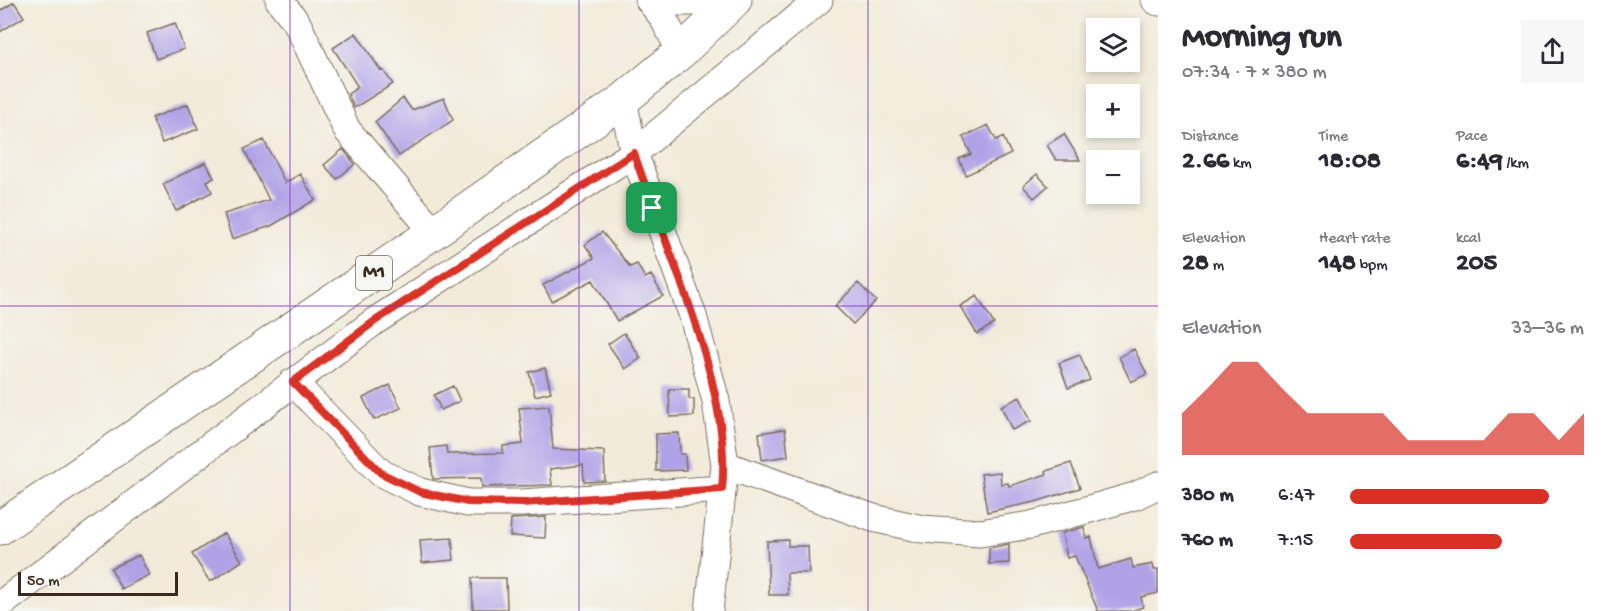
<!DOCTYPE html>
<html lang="en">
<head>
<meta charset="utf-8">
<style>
	body { margin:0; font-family:"Gochi Hand",sans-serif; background:#f7f7f7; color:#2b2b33; height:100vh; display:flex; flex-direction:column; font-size:22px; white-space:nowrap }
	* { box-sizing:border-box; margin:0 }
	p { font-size:20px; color:#7c7c81 }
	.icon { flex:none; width:33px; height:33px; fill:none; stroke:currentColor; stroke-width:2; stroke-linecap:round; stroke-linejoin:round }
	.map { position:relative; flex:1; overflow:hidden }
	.panel { display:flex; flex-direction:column; background:#fff; width:450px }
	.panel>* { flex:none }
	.buttons { position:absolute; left:1086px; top:18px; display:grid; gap:12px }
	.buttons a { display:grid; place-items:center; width:54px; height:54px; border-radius:0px; background:#fff; box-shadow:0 3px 9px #0003; font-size:30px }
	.scale { position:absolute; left:18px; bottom:15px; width:160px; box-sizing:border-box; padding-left:6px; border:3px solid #3b2a1e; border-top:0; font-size:16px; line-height:21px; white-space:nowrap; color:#3b2a1e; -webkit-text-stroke:4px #f6f6f2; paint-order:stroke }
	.pin { position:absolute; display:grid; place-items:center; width:51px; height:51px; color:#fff; margin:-26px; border-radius:12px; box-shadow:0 3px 9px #0006 }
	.round { display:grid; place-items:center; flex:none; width:63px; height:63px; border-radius:0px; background:#f7f7f7 }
	.overview { display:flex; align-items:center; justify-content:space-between; height:102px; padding:0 24px }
	h1 { font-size:33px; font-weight:800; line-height:45px }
	.figures { display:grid; grid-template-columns:repeat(3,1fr); gap:9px; height:102px; padding:6px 24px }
	.figures div { display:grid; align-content:center }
	.figures b { font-size:26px; font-weight:800 }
	.figures small { font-size:16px; font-weight:400 }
	.figures p { font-size:16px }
	.chart { height:168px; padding:12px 24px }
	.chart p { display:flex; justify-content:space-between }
	.chart svg { width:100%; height:108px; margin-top:6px; fill:#d93025; opacity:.7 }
	ul { padding:0 24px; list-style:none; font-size:20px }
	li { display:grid; grid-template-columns:96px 72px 1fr; align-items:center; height:45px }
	li i { height:15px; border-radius:8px; background:#d93025 }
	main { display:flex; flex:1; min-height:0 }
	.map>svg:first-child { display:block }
	.building { fill:#b0a2e7 }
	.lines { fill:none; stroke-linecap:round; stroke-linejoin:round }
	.minor-casing { stroke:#7b6e5f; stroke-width:29 }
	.highway-casing { stroke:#7b6e5f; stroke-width:35 }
	.minor { stroke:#fff; stroke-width:27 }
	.highway { stroke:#fff; stroke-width:33 }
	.route-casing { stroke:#fff; stroke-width:12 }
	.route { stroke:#d93025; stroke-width:8 }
	.grid { fill:none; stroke:#7b2cbf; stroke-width:1.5; stroke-opacity:0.55 }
	.labels { text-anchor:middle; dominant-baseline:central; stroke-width:5; stroke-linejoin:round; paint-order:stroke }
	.shield { fill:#f6f6f2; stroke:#73675e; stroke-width:1.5 }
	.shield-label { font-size:20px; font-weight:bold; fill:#3b2a1e }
</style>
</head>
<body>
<main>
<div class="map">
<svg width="1158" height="611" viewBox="0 0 1158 611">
	<rect width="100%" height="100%" fill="#f6f6f2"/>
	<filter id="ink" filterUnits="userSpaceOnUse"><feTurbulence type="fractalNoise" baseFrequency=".0167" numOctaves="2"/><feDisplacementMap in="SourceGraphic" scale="12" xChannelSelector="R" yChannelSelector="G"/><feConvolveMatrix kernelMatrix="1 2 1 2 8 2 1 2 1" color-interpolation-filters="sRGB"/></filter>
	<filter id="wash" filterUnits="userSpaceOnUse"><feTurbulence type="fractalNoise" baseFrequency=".008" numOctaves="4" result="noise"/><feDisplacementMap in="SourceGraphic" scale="24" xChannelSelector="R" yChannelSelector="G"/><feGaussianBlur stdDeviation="1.35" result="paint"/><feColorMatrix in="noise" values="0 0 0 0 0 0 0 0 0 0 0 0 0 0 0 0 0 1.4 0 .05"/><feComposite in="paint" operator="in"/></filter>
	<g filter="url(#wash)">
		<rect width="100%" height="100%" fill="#f2ebd9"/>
		<g id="blocks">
			<path class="building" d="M14 2 24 17 0 32V11Z
				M175 23 184 49 156 59 147 33Z
				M356 33 381 71 383 70 393 84 354 108 348 94 358 87 333 48Z
				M403 98 412 110 444 98 453 120 399 156 375 122Z
				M188 104 198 129 162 143 152 118Z
				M988 125 996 140 1003 137 1011 154 966 175 959 159 971 154 963 137Z
				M1064 134 1080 160H1056L1047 145Z
				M264 140 285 183 300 174 315 200 271 226 232 239 224 214 269 200 244 149Z
				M343 149 355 164 337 179 324 165Z
				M206 162 214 178 207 181 212 192 176 211 163 184Z
				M1037 174 1048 186 1034 198 1023 186Z
				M602 232 630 267 637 264 645 278 651 275 663 296 617 321 593 280 552 301 543 285 594 258 585 245Z
				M858 283 876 301 853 324 835 306Z
				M977 296 994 324 977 334 960 306Z
				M624 333 641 358 625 369 608 344Z
				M1134 349 1147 374 1131 382 1119 357Z
				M1080 355 1090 380 1068 388 1059 363Z
				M545 368 551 392 535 396 529 372Z
				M390 385 401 408 374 420 363 398Z
				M453 386 460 401 441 410 434 395Z
				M669 389H689V399H694V416L670 417Z
				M1020 397 1031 421 1012 430 1001 406Z
				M549 406 553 449 604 451 605 481 584 482 583 465 550 469 552 485 482 487 481 478 433 479 430 448 446 446 447 454 503 453V446L523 444 519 408Z
				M785 429 788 456 762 460 759 433Z
				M679 433 680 454H685L686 470 656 471V434Z
				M1071 463 1080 488 1035 502 987 512 981 474 1000 472 1001 484 1008 483 1009 486 1047 474 1046 471Z
				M546 517 545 538 510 536 511 519Z
				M1084 527 1086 538 1091 537 1098 569 1131 559 1133 568 1153 564 1154 570 1158 569V593L1141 597 1143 607 1131 611H1098L1075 556 1067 558 1062 533Z
				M224 533 242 561 210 582 192 554Z
				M452 538 454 560 422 563 420 540Z
				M788 540V546H808L809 573H787L788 595H769L767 541Z
				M1009 544V563L989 564V548Z
				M139 555 149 575 121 589 111 568Z
				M472 578H506L507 609H473Z"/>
		</g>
	</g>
	<g filter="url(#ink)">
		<use href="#blocks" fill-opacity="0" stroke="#7b6e5f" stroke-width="1.5"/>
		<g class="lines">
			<defs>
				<path id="minor" d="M279 0 297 23 347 130 434 232
					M649 0 662 16 681 52
					M1155 0 1158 2
					M653 2H732
					M623 100 634 153 693 316 716 401 725 465 709 611
					M293 382 381 473 420 492 468 503H522L722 489
					M725 465 873 518 922 529 980 533 1031 525 1086 510 1135 496 1158 485
					M0 605 375 321 634 153 819 0"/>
				<path id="highway" d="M0 528 434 232 623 100 681 52 735 0"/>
			</defs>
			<use href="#minor" class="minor-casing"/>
			<use href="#highway" class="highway-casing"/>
			<use href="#minor" class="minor"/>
			<use href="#highway" class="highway"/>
		</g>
	</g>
	<g class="lines" filter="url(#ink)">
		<defs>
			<path id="route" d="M634 153C666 252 733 386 722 489L522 503 468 502 420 492 381 473 293 382 375 321Z"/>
		</defs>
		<use href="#route" class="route-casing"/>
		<use href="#route" class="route"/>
	</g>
	<path class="grid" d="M290 0V611M579 0V611M868 0V611M0 306H1158"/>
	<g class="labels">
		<rect class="shield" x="356" y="256" width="36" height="34" rx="4.5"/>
		<g class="shield-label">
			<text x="374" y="273">M1</text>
		</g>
	</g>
</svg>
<div class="buttons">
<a><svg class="icon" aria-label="layers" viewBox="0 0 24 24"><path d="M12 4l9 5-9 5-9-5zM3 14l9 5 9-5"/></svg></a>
<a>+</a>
<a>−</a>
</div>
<div class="scale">50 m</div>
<div class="pin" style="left:652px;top:208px;background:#1e9e55"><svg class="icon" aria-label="arrive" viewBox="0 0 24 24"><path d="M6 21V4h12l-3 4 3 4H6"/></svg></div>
</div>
<section class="panel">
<div class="overview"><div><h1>Morning run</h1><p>07:34 · 7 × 380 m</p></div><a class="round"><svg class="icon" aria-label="share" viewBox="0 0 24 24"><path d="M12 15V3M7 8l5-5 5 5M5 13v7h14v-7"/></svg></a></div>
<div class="figures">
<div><p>Distance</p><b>2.66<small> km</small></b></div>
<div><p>Time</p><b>18:08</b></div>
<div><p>Pace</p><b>6:49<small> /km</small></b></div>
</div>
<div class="figures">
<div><p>Elevation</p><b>28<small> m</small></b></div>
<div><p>Heart rate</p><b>148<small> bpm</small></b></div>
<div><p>kcal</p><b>205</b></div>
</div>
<div class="chart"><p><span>Elevation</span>33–36 m</p>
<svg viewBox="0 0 160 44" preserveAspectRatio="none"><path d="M0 44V27L10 17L20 6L30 6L40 17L50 27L60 27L70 27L80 27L90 38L100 38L110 38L120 38L130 27L140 27L150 38L160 27V44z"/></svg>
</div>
<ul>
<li><b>380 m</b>6:47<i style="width:85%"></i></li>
<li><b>760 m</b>7:15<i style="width:65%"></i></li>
</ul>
</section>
</main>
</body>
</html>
